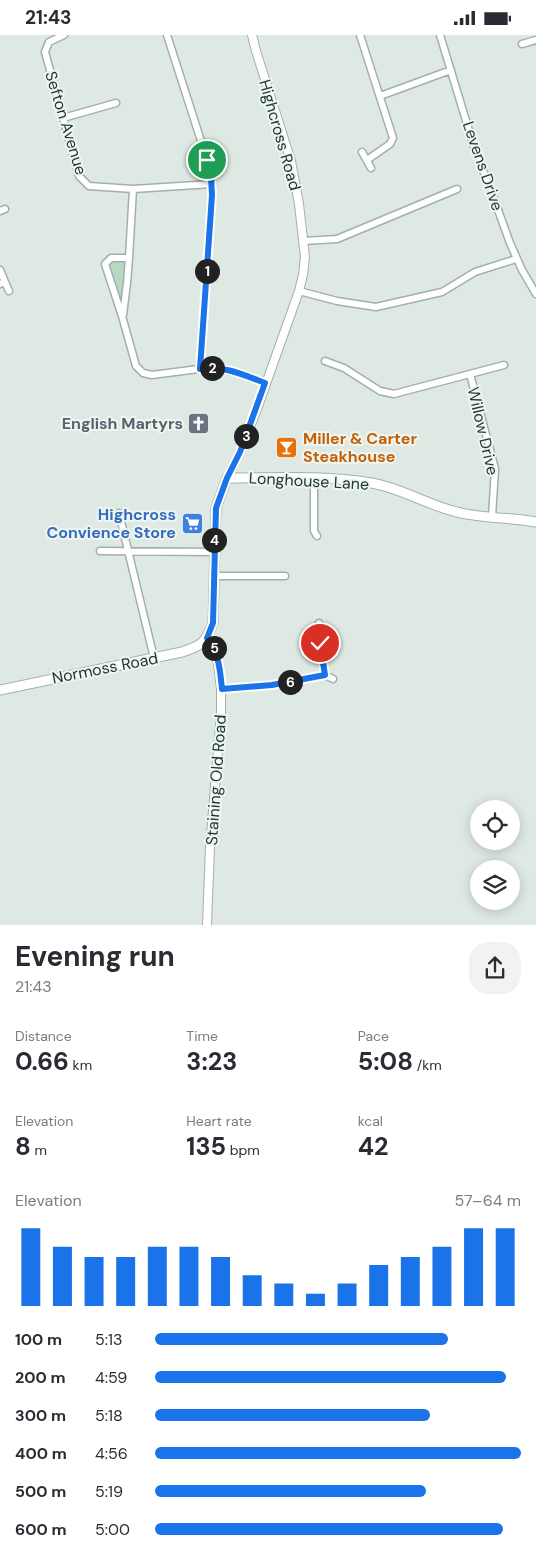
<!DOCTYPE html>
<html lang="en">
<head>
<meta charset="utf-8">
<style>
	body { margin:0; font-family:"DM Sans",sans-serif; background:#f2f2f3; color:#2b2b33; height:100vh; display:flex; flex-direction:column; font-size:19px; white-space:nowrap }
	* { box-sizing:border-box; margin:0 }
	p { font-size:16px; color:#7c7c81 }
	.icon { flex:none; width:28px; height:28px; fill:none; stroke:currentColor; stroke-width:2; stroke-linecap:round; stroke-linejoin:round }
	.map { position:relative; height:890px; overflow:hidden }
	.details { display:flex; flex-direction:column; background:#fff; flex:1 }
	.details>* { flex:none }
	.fabs { position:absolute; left:470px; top:765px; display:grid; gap:10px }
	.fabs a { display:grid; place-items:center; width:50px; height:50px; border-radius:50%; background:#fff; box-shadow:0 2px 12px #0003; font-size:25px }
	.pin { position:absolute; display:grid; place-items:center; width:42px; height:42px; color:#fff; margin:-21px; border:2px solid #fff; border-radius:50%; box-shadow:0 1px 5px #0007 }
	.km { position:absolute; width:25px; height:25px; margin:-12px; border-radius:50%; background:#222; color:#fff; font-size:14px; line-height:25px; text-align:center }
	.round { display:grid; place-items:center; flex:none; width:52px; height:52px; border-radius:20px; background:#f2f2f3 }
	.headline { display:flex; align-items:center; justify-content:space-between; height:85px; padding:0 15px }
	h1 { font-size:28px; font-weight:700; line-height:38px }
	.stats { display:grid; grid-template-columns:repeat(3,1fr); gap:8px; height:85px; padding:5px 15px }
	.stats div { display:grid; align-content:center }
	.stats b { font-size:25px; font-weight:700 }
	.stats small { font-size:14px; font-weight:400 }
	.stats p { font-size:14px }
	.chart { height:140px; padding:10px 15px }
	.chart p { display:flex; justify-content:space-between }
	.chart svg { width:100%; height:90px; margin-top:5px; stroke:#1a73e8; stroke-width:6 }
	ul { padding:0 15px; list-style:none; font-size:16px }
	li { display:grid; grid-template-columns:80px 60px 1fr; align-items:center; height:38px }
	li i { height:12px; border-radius:6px; background:#1a73e8 }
	.status { display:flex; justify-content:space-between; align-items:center; height:35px; padding:0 25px; background:#fff; direction:ltr }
	.status svg { height:14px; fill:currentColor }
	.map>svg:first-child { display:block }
	.green { fill:#b9d8c2 }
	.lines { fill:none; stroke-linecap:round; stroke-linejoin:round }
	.minor-casing { stroke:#a2b0ab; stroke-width:9 }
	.tertiary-casing { stroke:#a2b0ab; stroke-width:10 }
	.secondary-casing { stroke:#9fb3ac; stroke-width:11 }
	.minor { stroke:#fff; stroke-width:6 }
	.tertiary { stroke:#fff; stroke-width:8 }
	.secondary { stroke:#fff; stroke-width:9 }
	.route-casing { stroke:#fff; stroke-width:10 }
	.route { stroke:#1a73e8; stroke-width:6 }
	.labels { text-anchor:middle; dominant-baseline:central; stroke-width:4; stroke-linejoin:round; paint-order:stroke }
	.street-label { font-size:16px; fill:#213732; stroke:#eef6f2 }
	.worship-label { font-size:16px; font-weight:bold; fill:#5b616d; stroke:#eef6f2; text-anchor:end }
	.food-label { font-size:16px; font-weight:bold; fill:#c56008; stroke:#eef6f2; text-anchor:start }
	.shop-label { font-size:16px; font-weight:bold; fill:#366cbe; stroke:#eef6f2; text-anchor:end }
</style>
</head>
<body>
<div class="status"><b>21:43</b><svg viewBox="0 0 49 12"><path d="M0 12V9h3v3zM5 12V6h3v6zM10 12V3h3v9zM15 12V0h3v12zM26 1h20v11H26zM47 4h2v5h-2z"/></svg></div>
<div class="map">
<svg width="536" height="890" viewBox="0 0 536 890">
	<rect width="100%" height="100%" fill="#dfe9e4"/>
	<path class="green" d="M129 223 122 281 107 226Z"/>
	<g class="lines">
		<defs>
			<path id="minor" d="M64 0 49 7 45 17 79 141 89 151 133 154 212 149
				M167 0 210 134 212 160 200 334
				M360 0 393 103 390 109 367 125
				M440 0 474 112 493 161 510 208 522 235 536 259
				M522 9 536 5
				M380 61 451 35
				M63 83 116 68
				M362 117 371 133
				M133 154 129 223H111L105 229 122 281 136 331 143 338 152 340 206 333C227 333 246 341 265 348
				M0 176 5 174
				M304 206 337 204 457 154
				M0 235 5 247 0 249
				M5 247 9 256
				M299 256 337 266 376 272 442 257 475 237 516 224
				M123 280 127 248 129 223
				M325 326 344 333 380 356 394 359 504 330
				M470 339 495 434 492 482
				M314 443V496L317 501
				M119 478 154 623
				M100 516 214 517
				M214 541H285
				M319 588 320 608 325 640
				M221 654 272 650 325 640 333 644"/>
			<path id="tertiary" d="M227 443 240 417 257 374 299 256 303 240 305 222 299 169 291 126 256 16 252 0
				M207 890 210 812 221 679V654L217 621 213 610 207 603"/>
			<path id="secondary" d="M0 655 182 617C203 610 205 608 213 588L216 473 227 443C275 443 323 440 371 448 402 453 427 470 457 477 483 484 510 482 536 487"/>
		</defs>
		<use href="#minor" class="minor-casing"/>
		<use href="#tertiary" class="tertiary-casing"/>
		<use href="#secondary" class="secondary-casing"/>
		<use href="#minor" class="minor"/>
		<use href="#tertiary" class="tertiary"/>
		<use href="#secondary" class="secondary"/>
	</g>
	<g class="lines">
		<defs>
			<path id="route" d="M207 125 211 142 212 160 200 334C223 330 244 340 265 348L240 417 227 443 216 473 213 588 207 603C219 618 220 635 222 654L272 650 325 640 320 608"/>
		</defs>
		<use href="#route" class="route-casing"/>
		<use href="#route" class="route"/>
	</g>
	<defs>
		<symbol id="church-square" viewBox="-11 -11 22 22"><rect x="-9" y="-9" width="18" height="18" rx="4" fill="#6b7280" stroke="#eef6f2"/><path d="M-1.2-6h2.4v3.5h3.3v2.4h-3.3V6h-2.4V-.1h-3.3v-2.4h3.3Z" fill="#fff"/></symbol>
		<symbol id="bar-square" viewBox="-11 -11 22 22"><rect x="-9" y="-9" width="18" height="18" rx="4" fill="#e8710a" stroke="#eef6f2"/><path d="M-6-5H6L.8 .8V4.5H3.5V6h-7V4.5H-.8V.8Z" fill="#fff"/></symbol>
		<symbol id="supermarket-square" viewBox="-11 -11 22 22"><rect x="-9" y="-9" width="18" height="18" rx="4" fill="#3f7fe0" stroke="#eef6f2"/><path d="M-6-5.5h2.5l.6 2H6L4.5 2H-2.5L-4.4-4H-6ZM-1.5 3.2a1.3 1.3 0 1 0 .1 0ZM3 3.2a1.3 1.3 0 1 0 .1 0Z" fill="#fff"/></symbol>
	</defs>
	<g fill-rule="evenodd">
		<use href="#church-square" x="186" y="376" width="25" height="25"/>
		<use href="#bar-square" x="274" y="400" width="25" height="25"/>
		<use href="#supermarket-square" x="180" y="476" width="25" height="25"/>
	</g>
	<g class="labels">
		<g class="street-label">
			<text transform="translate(66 88) rotate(73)">Sefton Avenue</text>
			<text transform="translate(280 100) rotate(74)">Highcross Road</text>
			<text transform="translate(483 131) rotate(71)">Levens Drive</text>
			<text transform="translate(483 396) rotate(77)">Willow Drive</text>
			<text transform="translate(309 446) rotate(3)">Longhouse Lane</text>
			<text transform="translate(105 633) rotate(-11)">Normoss Road</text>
			<text transform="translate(216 745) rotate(-86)">Staining Old Road</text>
		</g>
		<g class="worship-label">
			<text x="183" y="388">English Martyrs</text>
		</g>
		<g class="food-label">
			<text x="303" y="403">Miller &amp; Carter<tspan x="303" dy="18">Steakhouse</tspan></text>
		</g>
		<g class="shop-label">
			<text x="176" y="479">Highcross<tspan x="176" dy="18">Convience Store</tspan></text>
		</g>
	</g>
</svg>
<div class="fabs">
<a><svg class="icon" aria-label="locate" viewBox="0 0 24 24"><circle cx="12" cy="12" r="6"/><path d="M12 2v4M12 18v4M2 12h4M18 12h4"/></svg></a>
<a><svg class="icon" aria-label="layers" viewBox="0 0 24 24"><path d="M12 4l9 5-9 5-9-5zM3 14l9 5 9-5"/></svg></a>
</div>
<div class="pin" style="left:207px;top:125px;background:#1e9e55"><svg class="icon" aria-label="arrive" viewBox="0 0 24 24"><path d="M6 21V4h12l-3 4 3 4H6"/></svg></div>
<div class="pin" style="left:320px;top:608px;background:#d93025"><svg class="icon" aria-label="check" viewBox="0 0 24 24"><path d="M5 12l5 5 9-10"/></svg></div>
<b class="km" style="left:207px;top:236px">1</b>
<b class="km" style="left:212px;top:333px">2</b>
<b class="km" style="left:246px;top:401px">3</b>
<b class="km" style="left:214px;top:505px">4</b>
<b class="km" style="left:214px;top:613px">5</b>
<b class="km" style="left:290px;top:647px">6</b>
</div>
<section class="details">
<div class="headline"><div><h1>Evening run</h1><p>21:43</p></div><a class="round"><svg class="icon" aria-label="share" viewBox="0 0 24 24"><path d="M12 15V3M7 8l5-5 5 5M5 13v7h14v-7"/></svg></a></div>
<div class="stats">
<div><p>Distance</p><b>0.66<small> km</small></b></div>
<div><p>Time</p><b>3:23</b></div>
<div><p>Pace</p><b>5:08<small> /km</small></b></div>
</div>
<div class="stats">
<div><p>Elevation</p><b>8<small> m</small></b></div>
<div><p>Heart rate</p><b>135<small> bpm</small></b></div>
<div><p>kcal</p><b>42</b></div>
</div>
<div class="chart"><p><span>Elevation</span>57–64 m</p>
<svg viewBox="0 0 160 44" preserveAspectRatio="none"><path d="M5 44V6M15 44V15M25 44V20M35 44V20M45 44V15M55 44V15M65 44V20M75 44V29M85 44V33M95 44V38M105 44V33M115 44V24M125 44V20M135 44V15M145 44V6M155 44V6"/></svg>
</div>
<ul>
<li><b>100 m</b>5:13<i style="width:80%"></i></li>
<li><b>200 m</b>4:59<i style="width:96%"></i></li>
<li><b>300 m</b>5:18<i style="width:75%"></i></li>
<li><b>400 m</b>4:56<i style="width:100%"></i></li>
<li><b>500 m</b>5:19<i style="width:74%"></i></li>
<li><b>600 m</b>5:00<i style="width:95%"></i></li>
</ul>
</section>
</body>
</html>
